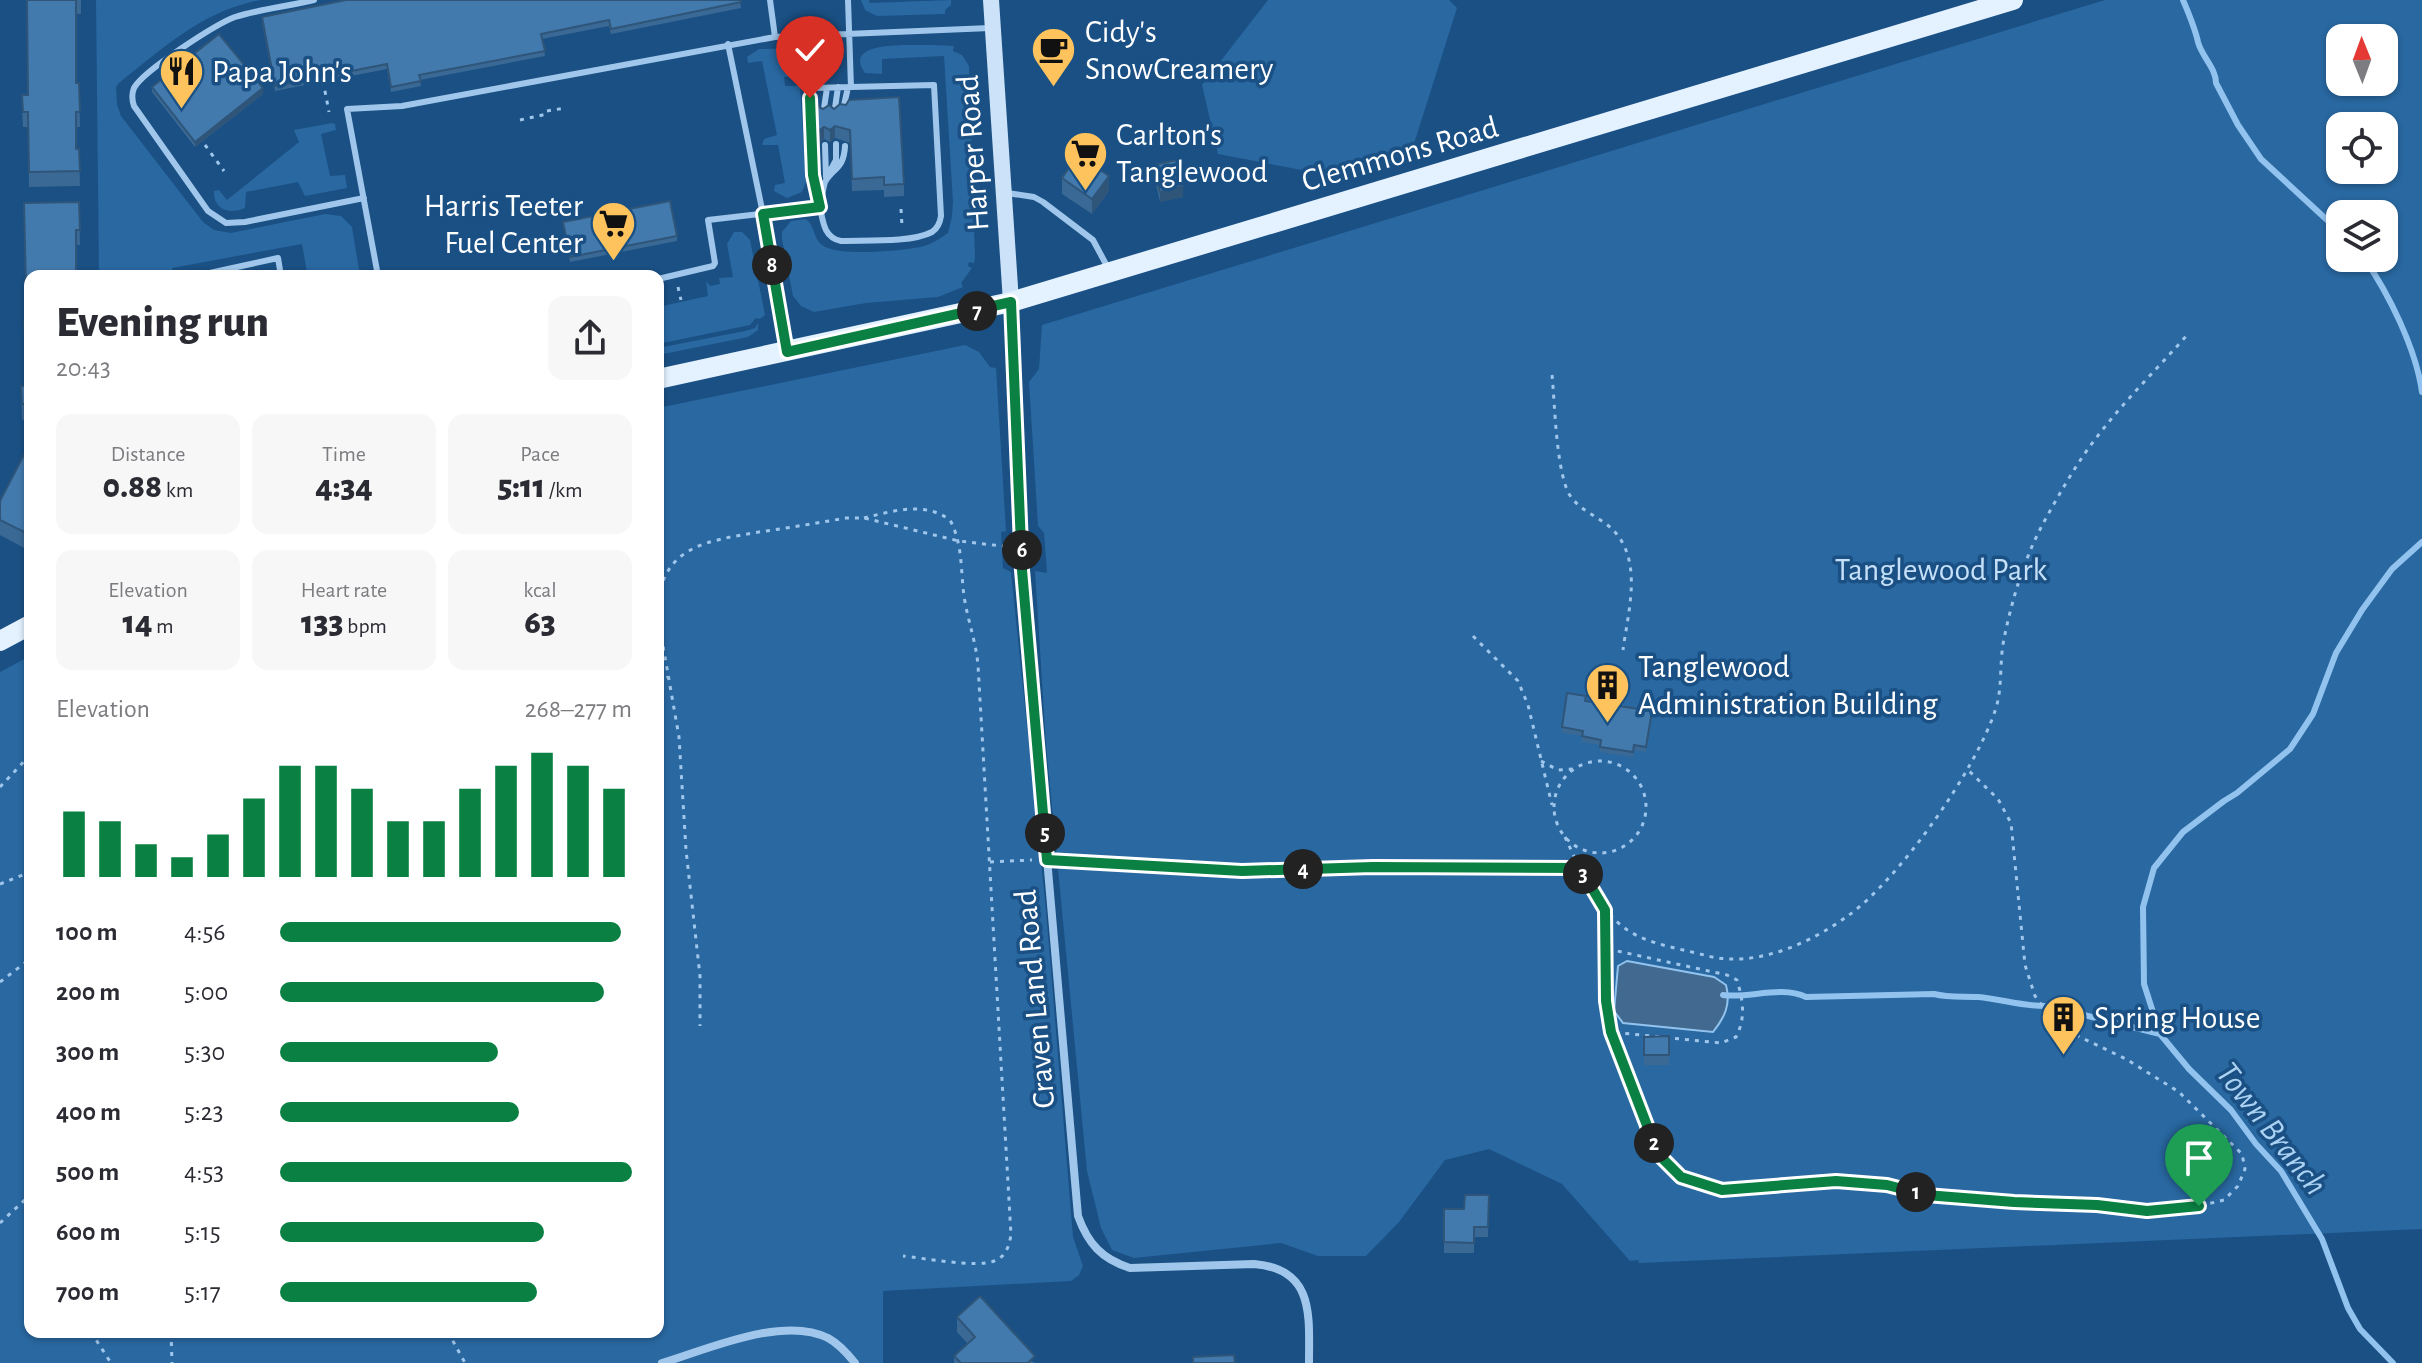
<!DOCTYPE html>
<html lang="en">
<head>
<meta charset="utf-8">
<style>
	body { margin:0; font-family:"Alegreya Sans",sans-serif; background:#f7f7f7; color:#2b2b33; height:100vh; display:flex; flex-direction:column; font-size:30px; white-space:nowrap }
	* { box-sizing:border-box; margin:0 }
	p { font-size:26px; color:#7c7c81 }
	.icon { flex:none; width:44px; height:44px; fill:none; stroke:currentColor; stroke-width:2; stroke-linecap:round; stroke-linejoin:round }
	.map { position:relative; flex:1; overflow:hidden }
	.panel { position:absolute; left:24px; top:270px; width:640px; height:1068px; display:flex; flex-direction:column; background:#fff; border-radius:16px; box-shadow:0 2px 6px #0004 }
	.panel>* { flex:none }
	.needle { width:52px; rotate:359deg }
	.controls { position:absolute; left:2326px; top:24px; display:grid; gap:16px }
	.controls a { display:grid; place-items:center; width:72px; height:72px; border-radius:16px; background:#fff; box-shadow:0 2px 6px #0004; font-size:40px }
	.pin { position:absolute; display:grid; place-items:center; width:68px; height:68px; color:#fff; margin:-82px -34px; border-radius:50% 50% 50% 0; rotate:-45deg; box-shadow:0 0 8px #0007 }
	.pin .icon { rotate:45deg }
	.km { position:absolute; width:40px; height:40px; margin:-20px; border-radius:50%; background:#222; color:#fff; font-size:22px; line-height:40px; text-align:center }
	.round { display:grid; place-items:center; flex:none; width:84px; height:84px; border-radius:16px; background:#f7f7f7 }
	.overview { display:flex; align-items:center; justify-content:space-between; height:136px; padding:0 32px }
	h1 { font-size:44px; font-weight:800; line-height:60px }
	.figures { display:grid; grid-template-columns:repeat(3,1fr); gap:12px; height:136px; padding:8px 32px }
	.figures div { display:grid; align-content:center; border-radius:16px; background:#f7f7f7; text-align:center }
	.figures b { font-size:34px; font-weight:800 }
	.figures small { font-size:22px; font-weight:400 }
	.figures p { font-size:22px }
	.chart { height:224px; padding:16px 32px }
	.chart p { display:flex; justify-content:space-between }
	.chart svg { width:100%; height:144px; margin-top:8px; stroke:#0b8043; stroke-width:6 }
	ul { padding:0 32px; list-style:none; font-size:26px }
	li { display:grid; grid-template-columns:128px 96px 1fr; align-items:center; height:60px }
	li i { height:20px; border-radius:10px; background:#0b8043 }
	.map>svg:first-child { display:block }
	.green { fill:#2968a1; fill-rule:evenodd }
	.water { fill:#426a90; stroke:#92c3ee; stroke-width:2 }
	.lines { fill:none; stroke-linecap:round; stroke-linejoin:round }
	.stream { stroke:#92c3ee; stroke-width:6 }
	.path { stroke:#a0c7eb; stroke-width:3; stroke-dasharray:4 6; stroke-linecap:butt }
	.lane { stroke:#a0c7eb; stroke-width:6 }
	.street { stroke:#a0c7eb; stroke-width:8 }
	.secondary { stroke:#cce2f8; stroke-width:16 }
	.primary { stroke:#e4f1ff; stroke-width:20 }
	.wall { fill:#3a6995 }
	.shaded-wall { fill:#2f5579 }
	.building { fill:#437aad; stroke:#2f5579; stroke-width:2 }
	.route-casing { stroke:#fff; stroke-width:16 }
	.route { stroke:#0b8043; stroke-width:10 }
	.labels { text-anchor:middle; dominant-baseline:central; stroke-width:7; stroke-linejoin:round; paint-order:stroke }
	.poi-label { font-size:32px; fill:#fff; stroke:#1a5084; text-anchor:start }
	.street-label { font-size:32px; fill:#fff; stroke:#1a5084 }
	.park-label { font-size:32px; fill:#c5e0f8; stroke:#1a5084 }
	.water-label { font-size:34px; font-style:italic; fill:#abd1f3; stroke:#1a5084 }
</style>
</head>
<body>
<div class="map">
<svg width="2422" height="1363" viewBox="0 0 2422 1363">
	<rect width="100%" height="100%" fill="#1a5084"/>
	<path class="green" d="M96 0H260C201 12 165 47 119 83L116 87 117 105 121 116 203 222 214 230 231 233 325 214 341 216 352 227 360 276 309 273 308 276H295L307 272 302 244 172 268 173 276H99Z
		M861 0H869L870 3 951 0V5L945 10V14L877 16 865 10Z
		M1268 0H1449L1457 8 1411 153 1333 176 1218 154 1202 85Z
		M2105 0H2422V1229L1639 1263 1638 1260 1630 1261 1562 1184 1489 1149 1445 1160 1399 1222 1366 1256H1318L1281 1243 1134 1258 1112 1250 1101 1228 1087 1171 1046 744 1035 571 1047 573 1044 533 1038 526 1029 382 1039 369 1042 325ZM2340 38H2384V82H2340ZM2340 126H2384V170H2340ZM2340 214H2384V258H2340Z
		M932 45 954 46 953 51 962 55 969 66 975 258 974 263 969 262 968 266 972 268 961 283 963 287 938 297 866 303 814 312 801 306 793 296 782 239V232L791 221 806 219C815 226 813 238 822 245 837 257 900 251 920 247 931 245 939 239 948 233L952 216 953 202 944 56 882 59V74L865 73C840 39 916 46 932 45Z
		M822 48C832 50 838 58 838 68L833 74 784 77 785 86H800L806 182 802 192 787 198 774 191 775 185 785 183 778 145H762L764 139 777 135 762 61 748 63 747 57 759 49Z
		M332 123 335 124 336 130 321 134 330 176 345 175 347 188 305 196 298 182 246 192 245 208C230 215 213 210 214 191L219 190 227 200 299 142 294 130Z
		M734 232H742L750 240 765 315 760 319 756 318 750 325 658 344V307L708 296 706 281 710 286 720 284 719 278 733 277 727 244Z
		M758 323V330L748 337 658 355V348L745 331 755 328Z
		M965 345 979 352 990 367 996 368 1006 531 1001 532 1003 568 1011 572 1046 910 1073 1237 1083 1266 1079 1275 1071 1281 883 1291V1363H0V672L30 656V1332H658V408Z"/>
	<path class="water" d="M1627 961 1714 977 1726 985C1731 1004 1725 1017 1713 1032L1623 1023 1614 1011 1618 966Z"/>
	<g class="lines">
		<path class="stream" d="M2183 0C2189 14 2195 28 2198 42 2202 57 2216 68 2216 83L2238 125 2261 159 2340 232
			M2364 258C2389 294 2416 349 2422 392
			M1723 995C1748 999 1781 985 1806 997L1934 994C1949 998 1963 996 1978 997 2001 999 2025 1007 2048 1006L2160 1034
			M2393 1363 2360 1329 2348 1308 2322 1239 2281 1171 2256 1144 2231 1110 2189 1069 2160 1034 2144 984 2143 907 2154 868 2183 832 2224 801 2237 793 2290 749 2313 714 2336 653 2362 610 2392 569 2422 542"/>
		<path class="path" d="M323 81 329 112
			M547 111 565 108
			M520 120 547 114
			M205 145 224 171
			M901 209 902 226
			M678 287 681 300
			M1552 375C1555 404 1556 476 1571 497 1582 512 1602 518 1614 531 1643 562 1628 612 1623 650
			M864 518C893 511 924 501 950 520 964 546 960 575 965 602 969 624 976 643 978 665L1011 1235C1009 1246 1006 1257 994 1261 977 1268 923 1258 903 1256
			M658 610C660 546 707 541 759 532 788 528 817 523 846 518H864L959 541 1010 547
			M658 617 679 737 686 850 700 976V1026
			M1473 636 1518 681 1528 705 1552 805
			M658 683 668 677
			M1554 807a46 46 0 1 1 92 0a46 46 0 1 1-92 0Z
			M1541 761 1558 770 1573 769
			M0 787 30 755
			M1565 837C1582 873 1600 918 1638 936 1659 946 1686 950 1708 956 1756 968 1811 943 1849 915 1900 878 1975 771 1995 711 2003 689 1999 662 2004 639 2012 599 2025 556 2045 520 2061 491 2079 459 2100 433 2127 398 2159 367 2188 334
			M1060 860 1242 871 1373 867 1580 868
			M990 862 1032 860
			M0 884 30 872
			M1605 910 1607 949 1606 1001 1611 1032 1658 1154 1681 1177 1722 1190 1836 1181 1887 1185 1926 1195 2097 1205 2147 1211 2199 1206 2224 1200 2238 1186 2245 1169 2242 1154 2179 1092 2126 1059 2057 1026 2035 996 2025 965 2011 823 1998 799 1968 770
			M1608 949 1727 975 1737 980C1743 1000 1746 1018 1736 1037L1721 1043 1611 1032
			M0 982 30 959
			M0 1223 30 1195
			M91 1332 111 1363
			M171 1332 172 1363
			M448 1332 465 1363"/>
		<path class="lane" d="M314 0C289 6 261 9 235 17 216 24 143 71 134 88 131 95 132 100 134 106L208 211 226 223 245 222 364 198
			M770 0 775 37
			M728 44 763 214 787 349
			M843 110 848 87
			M823 115 827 88
			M834 115 838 87
			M825 145 826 177
			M827 177 836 160V144
			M1007 193 1034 197 1043 202 1093 240 1108 268
			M821 203C822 197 823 188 825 182 833 168 844 169 845 146
			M820 207 813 175 810 98 814 88 851 87
			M196 276 278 258 281 276
			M378 276 347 109 402 106 775 37 990 28
			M658 279 713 266 715 263 708 220 820 207C823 222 824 238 841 241 865 240 911 243 932 232 938 228 940 223 941 216L934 85 851 87 848 0"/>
		<path class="street" d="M1011 303 1022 570 1078 1216C1088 1244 1102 1259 1130 1268L1254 1264C1315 1269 1309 1316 1309 1363
			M662 1363C706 1350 783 1315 828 1338 839 1344 847 1353 855 1363"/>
		<path class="secondary" d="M991 0 1011 302"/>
		<path class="primary" d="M658 379 1011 302 2013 0
			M0 641 30 625"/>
	</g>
	<path class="wall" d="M27 0H81V14H76V83H79L80 127H76V149H79L80 186 29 187 28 127H23L22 110 28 95Z
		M740 0 741 8 611 34 609 26 542 39 545 56 420 80 421 86 391 92 387 69 275 91 262 22V17Z
		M152 87 263 94 195 147 152 92Z
		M829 105 904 184V196L884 197V190L852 191 850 143 835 138 830 142 824 139 818 144 817 106 823 109Z
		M1154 165 1183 197 1160 202 1154 175Z
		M1062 178 1109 191 1092 214 1062 194Z
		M79 202 80 245H76L30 276V303H26L24 203Z
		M563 222 677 236V241L570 262Z
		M24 321H30V419L22 420 21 386H27Z
		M30 443V551L0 535V501Z
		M1586 701 1652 716 1646 752 1634 750 1633 757 1600 752V745L1582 742V736L1562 733V727Z
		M1669 1036V1065H1644V1037Z
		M1489 1195 1488 1237H1474V1253H1444V1209H1464Z
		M957 1317 1035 1363H954V1356L968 1344 957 1332Z"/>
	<path class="shaded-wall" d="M263 88V94L195 147V142Z
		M835 126V138L830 142V130Z
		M824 127V139L818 144V131Z
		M1109 176V191L1092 214V199Z
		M1183 186V197L1160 202V192Z"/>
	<path class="building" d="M27 0H76V83H79L80 112H76V149H79L80 171 29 172 28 112H23L22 95H28Z
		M346 0H740L741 2 611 29 609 20 541 34 545 51 419 75 421 81 391 87 387 64 275 86 262 17Z
		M219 34 263 88 195 142 152 87Z
		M899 97 904 184 884 185V177L852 179 850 130 835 126 830 130 824 127 818 131 817 106 823 109 829 105 834 109 840 104 846 105 849 100Z
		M1078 155 1109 176 1092 199 1062 178Z
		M1177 160 1183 186 1160 192 1154 165Z
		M670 201 677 236 570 257 563 222Z
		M79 202 80 230H76V276H30V287L26 288 24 203Z
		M24 321H30V404H22L21 386H28Z
		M30 443V535L0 520V501Z
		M1567 693 1586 696 1585 701 1652 711 1646 747 1634 745 1633 752 1600 747 1601 740 1582 736 1583 731 1562 727Z
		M1669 1036V1055H1644V1037Z
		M1465 1195H1489L1488 1227H1474V1243L1444 1242V1209H1464Z
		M980 1296 1035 1356 1028 1363H961L954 1356 975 1337 957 1317Z
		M1234 1355 1235 1363H1193V1357Z"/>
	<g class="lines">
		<defs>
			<path id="route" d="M810 98 813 175 820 207 763 214 787 352 1011 302 1022 570 1047 860 1242 871 1373 867 1580 868 1605 910 1606 1001 1611 1032 1658 1154 1681 1177 1722 1190 1836 1181 1887 1185 1926 1195 2014 1202 2097 1205 2147 1211 2199 1206"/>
		</defs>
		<use href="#route" class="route-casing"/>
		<use href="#route" class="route"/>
	</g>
	<defs>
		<symbol id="cafe-pin" viewBox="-11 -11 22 30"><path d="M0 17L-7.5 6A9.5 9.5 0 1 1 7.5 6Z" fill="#fec35c" stroke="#1a5084"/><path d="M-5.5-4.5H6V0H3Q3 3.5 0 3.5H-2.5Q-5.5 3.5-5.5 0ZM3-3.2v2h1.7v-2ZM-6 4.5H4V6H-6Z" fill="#111"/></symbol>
		<symbol id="restaurant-pin" viewBox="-11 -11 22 30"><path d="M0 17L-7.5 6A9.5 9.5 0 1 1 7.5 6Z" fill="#fec35c" stroke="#1a5084"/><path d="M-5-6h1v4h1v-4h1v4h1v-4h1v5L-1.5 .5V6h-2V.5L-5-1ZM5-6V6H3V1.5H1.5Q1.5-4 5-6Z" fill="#111"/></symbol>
		<symbol id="supermarket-pin" viewBox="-11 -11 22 30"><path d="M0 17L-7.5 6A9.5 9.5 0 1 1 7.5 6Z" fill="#fec35c" stroke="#1a5084"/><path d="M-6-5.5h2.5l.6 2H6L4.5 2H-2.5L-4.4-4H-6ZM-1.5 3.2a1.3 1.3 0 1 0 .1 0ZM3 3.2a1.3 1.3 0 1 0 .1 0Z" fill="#111"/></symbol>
		<symbol id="building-pin" viewBox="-11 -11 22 30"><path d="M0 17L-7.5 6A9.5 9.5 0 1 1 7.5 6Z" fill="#fec35c" stroke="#1a5084"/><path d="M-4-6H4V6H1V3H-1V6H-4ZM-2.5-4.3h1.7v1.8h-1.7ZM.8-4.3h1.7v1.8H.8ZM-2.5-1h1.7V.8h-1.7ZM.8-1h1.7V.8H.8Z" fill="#111"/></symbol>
	</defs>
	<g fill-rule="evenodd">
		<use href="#cafe-pin" x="1028" y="24" width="51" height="69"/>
		<use href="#restaurant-pin" x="156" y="46" width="51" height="69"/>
		<use href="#supermarket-pin" x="1060" y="128" width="51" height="69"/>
		<use href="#supermarket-pin" x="588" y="198" width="51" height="69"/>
		<use href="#building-pin" x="1582" y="660" width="51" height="69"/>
		<use href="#building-pin" x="2038" y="992" width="51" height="69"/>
	</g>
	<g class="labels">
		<g class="poi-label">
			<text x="1085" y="32">Cidy's<tspan x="1085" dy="37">SnowCreamery</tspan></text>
			<text x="212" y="72">Papa John's</text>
			<text x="1116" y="135">Carlton's<tspan x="1116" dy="37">Tanglewood</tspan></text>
			<text x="583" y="206" text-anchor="end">Harris Teeter<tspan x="583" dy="37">Fuel Center</tspan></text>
			<text x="1638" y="667">Tanglewood<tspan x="1638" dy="37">Administration Building</tspan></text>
			<text x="2094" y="1018">Spring House</text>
		</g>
		<g class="street-label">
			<text transform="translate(973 153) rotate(-94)">Harper Road</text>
			<text transform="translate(1400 154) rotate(-16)">Clemmons Road</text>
			<text transform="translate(1035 999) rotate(-95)">Craven Land Road</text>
		</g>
		<g class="park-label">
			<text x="1941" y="570">Tanglewood Park</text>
		</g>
		<g class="water-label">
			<text transform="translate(2271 1129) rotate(52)">Town Branch</text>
		</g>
	</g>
</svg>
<div class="controls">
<a><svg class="needle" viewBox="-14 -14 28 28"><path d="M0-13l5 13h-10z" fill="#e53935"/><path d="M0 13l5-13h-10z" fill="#7c7c81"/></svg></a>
<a><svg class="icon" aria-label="locate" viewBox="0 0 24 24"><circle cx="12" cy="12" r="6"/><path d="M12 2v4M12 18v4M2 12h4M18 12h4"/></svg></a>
<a><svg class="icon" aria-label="layers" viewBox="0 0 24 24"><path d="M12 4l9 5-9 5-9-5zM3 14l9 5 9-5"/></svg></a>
</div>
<div class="pin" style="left:2199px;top:1206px;background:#1e9e55"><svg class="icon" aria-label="arrive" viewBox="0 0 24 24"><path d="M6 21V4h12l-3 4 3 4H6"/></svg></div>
<div class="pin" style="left:810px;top:98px;background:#d93025"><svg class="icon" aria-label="check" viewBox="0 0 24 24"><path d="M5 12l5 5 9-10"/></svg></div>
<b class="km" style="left:1916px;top:1192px">1</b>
<b class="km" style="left:1654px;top:1143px">2</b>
<b class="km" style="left:1583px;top:874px">3</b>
<b class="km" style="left:1303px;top:869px">4</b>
<b class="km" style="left:1045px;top:833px">5</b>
<b class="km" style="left:1022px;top:550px">6</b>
<b class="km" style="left:977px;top:311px">7</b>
<b class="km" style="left:772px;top:265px">8</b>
<section class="panel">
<div class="overview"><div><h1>Evening run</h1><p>20:43</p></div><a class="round"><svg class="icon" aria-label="share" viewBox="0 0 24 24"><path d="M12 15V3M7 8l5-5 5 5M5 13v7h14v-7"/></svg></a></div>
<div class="figures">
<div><p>Distance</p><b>0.88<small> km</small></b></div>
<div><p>Time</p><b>4:34</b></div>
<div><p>Pace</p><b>5:11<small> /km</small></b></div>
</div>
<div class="figures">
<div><p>Elevation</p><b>14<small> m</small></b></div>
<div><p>Heart rate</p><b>133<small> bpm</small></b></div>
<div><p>kcal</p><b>63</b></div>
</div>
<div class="chart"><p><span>Elevation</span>268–277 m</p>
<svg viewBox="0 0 160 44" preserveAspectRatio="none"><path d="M5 44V24M15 44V27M25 44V34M35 44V38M45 44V31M55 44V20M65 44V10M75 44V10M85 44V17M95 44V27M105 44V27M115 44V17M125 44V10M135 44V6M145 44V10M155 44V17"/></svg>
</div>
<ul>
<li><b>100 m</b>4:56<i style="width:97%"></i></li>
<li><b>200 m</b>5:00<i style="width:92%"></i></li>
<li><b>300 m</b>5:30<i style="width:62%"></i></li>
<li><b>400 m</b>5:23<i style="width:68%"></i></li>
<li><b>500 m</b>4:53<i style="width:100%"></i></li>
<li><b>600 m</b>5:15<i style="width:75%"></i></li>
<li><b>700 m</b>5:17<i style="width:73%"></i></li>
</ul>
</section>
</div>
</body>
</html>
